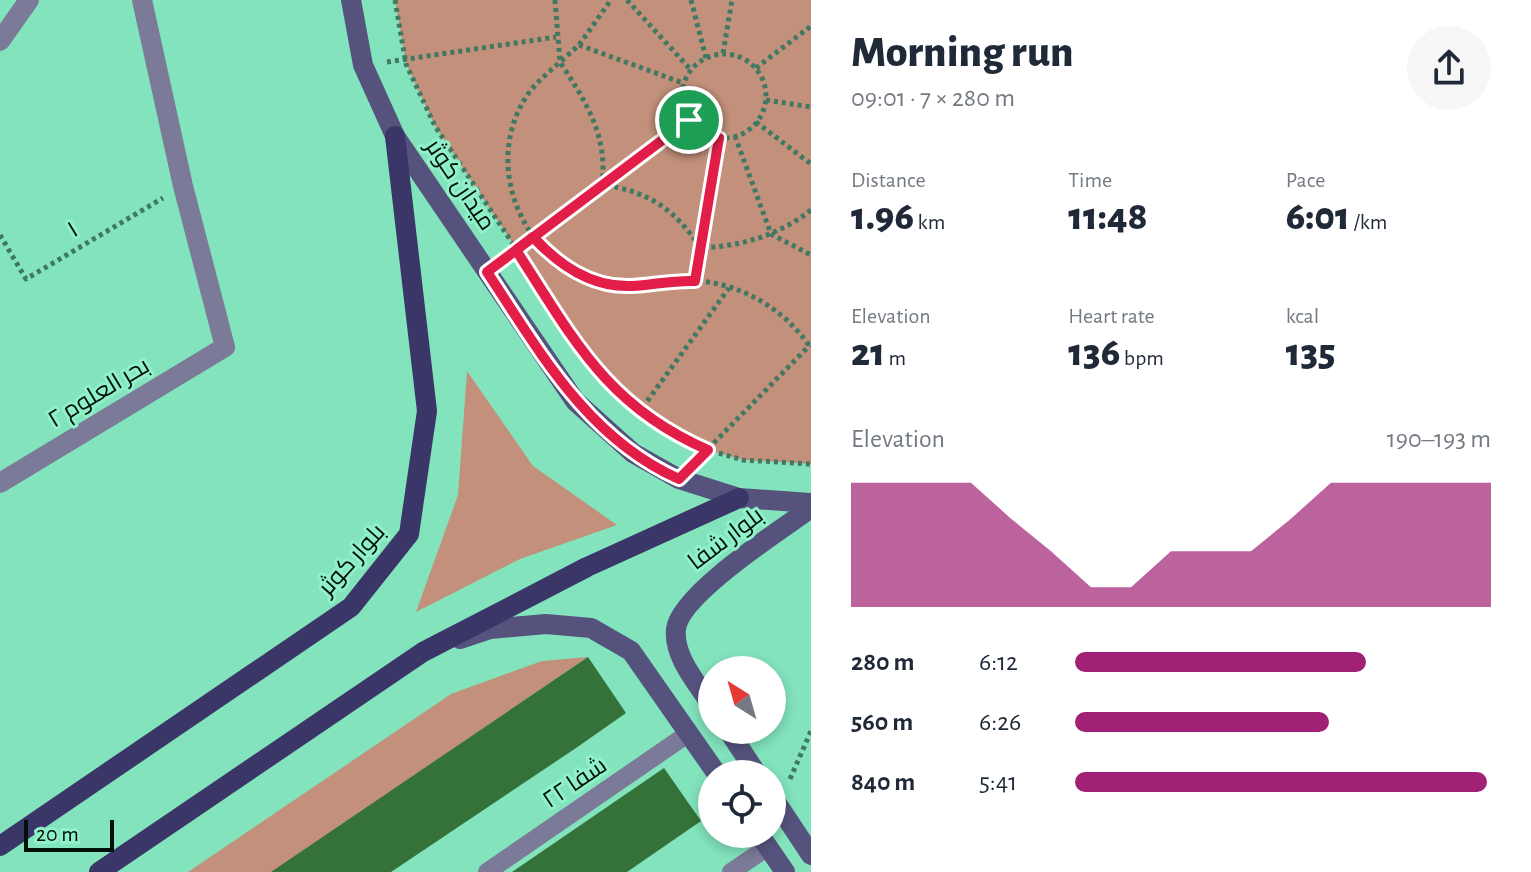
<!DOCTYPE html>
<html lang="en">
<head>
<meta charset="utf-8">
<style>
	body { margin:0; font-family:"Alegreya Sans",Cairo,sans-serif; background:#f6f6f7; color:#1f2937; height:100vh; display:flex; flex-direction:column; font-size:30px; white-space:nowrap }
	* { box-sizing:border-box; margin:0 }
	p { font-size:26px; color:#747a83 }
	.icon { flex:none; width:44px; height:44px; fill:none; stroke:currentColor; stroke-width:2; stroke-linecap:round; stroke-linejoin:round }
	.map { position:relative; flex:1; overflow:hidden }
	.drawer { display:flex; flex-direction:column; background:#fff; width:720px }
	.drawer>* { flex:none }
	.needle { width:52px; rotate:323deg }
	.controls { position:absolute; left:698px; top:656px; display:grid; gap:16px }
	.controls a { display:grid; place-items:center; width:88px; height:88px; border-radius:50%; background:#fff; box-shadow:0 4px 12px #0003; font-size:40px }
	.scale { position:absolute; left:24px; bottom:20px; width:90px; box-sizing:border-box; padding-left:8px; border:4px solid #001109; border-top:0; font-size:22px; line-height:28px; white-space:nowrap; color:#001109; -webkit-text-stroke:6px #90f1c9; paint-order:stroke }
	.pin { position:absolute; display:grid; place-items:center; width:68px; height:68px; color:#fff; margin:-34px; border:4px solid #fff; border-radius:50%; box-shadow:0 2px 8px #0007 }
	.round { display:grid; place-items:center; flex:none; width:84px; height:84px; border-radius:42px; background:#f6f6f7 }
	.overview { display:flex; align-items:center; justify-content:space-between; height:136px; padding:0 40px }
	h1 { font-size:44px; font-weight:800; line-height:60px }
	.stats { display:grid; grid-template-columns:repeat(3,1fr); gap:12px; height:136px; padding:8px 40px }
	.stats div { display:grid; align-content:center }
	.stats b { font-size:40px; font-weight:800 }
	.stats small { font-size:22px; font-weight:400 }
	.stats p { font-size:22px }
	.chart { height:224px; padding:16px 40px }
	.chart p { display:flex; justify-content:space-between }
	.chart svg { width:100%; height:144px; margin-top:8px; fill:#a02175; opacity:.7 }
	ul { padding:0 40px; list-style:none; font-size:26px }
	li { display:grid; grid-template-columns:128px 96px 1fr; align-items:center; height:60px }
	li i { height:20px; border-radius:10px; background:#a02175 }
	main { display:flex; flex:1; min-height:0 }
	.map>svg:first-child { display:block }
	.green { fill:#c3917b }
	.building { fill:#347239 }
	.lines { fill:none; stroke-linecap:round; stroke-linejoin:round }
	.path { stroke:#407861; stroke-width:5; stroke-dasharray:4 4; stroke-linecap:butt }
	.lane { stroke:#7b7a98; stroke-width:18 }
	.street { stroke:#7b7a98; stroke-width:20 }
	.secondary { stroke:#55537d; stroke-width:20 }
	.primary { stroke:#3b3668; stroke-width:20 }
	.route-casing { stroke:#fff; stroke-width:16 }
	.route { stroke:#e11d48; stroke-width:10 }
	.labels { text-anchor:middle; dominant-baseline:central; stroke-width:6; stroke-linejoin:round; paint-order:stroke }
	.street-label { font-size:24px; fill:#001109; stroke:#90f1c9 }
</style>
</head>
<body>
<main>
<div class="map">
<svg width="811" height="872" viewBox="0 0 811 872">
	<rect width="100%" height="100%" fill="#82e3bc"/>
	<path class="green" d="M395 0H811V464L743 460 708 450 649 419 599 374 435 126 406 64Z
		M467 371 533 466 617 525 520 559 416 612 458 495Z
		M588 657 272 872H188L451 694 542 661Z"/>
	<path class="building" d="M588 657 626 713 576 748 391 872H271Z
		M664 768 701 821 627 872H512Z"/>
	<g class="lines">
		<path class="path" d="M395 0 406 64 435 126 599 374 649 419 708 450 743 460 811 464
			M555 0 560 62 579 45 611 0
			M627 0 691 70
			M691 0 706 58
			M579 45 683 83
			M723 53 732 0
			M682 96a42 42 0 1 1 84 0a42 42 0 1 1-84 0Z
			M387 62 556 37
			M756 68 811 26
			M766 100 811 107
			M756 122 811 164
			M735 136 771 234 811 255
			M811 210C778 236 741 246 700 248 677 210 646 190 602 185 608 135 586 102 560 62 548 73 535 83 526 97 484 163 519 253 590 280 619 290 646 283 675 281 729 276 781 304 811 348
			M0 235 26 279 163 198
			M507 257 689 120
			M695 281 719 138
			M638 414 729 288
			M697 460 810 345
			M790 779 811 731"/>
		<path class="lane" d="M487 872 689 733
			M731 872 768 847"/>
		<path class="street" d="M0 41 29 0
			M0 483 225 347 183 186 142 0"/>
		<path class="secondary" d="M351 0 363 65 395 136 575 401 633 453 679 479 739 498 811 503
			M460 639 490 629 546 624 591 628 631 651 717 774
			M712 706C698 684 673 657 676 629 680 594 781 530 811 508
			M728 730 757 774
			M772 796 811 855
			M759 834 785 872"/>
		<path class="primary" d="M0 846 351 607 409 534 427 411 395 136
			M99 872 423 652 587 567 739 498"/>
	</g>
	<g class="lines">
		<defs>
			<path id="route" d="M689 120 487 272C540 352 587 438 679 479L708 450C606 406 573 338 516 250L533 237C559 265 591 288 632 286 653 285 673 280 695 281L719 138 707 135 689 120"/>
		</defs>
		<use href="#route" class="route-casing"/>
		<use href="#route" class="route"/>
	</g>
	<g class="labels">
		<g class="street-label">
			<text transform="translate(460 185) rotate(56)">میدان کوثر</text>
			<text transform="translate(73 230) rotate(-31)">۱</text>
			<text transform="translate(99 393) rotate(-31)">بحر العلوم ۲</text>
			<text transform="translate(726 539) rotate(-37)">بلوار شفا</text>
			<text transform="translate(352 560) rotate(-48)">بلوار کوثر</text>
			<text transform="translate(575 783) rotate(-34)">شفا ۲۲</text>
		</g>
	</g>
</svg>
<div class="controls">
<a><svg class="needle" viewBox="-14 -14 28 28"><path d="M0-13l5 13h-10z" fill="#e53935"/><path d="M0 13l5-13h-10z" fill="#747a83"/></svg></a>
<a><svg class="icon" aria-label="locate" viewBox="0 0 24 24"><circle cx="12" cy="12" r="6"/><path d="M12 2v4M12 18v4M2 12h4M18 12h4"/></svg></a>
</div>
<div class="scale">20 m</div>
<div class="pin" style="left:689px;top:120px;background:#1e9e55"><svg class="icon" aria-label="arrive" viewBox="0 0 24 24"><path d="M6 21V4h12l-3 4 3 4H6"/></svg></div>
</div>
<section class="drawer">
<div class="overview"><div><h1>Morning run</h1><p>09:01 · 7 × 280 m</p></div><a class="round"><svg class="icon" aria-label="share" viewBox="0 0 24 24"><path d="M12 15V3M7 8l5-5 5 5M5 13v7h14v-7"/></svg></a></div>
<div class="stats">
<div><p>Distance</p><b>1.96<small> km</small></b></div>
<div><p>Time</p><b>11:48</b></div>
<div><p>Pace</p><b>6:01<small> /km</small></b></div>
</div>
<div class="stats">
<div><p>Elevation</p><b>21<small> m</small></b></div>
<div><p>Heart rate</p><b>136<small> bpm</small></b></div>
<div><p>kcal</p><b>135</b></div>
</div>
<div class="chart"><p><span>Elevation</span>190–193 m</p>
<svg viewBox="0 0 160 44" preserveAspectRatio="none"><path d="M0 44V6L10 6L20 6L30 6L40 17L50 27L60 38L70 38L80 27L90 27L100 27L110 17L120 6L130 6L140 6L150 6L160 6V44z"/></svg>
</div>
<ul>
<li><b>280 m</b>6:12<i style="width:70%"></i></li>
<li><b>560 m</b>6:26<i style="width:61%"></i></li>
<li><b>840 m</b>5:41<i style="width:99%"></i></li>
</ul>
</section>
</main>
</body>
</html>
